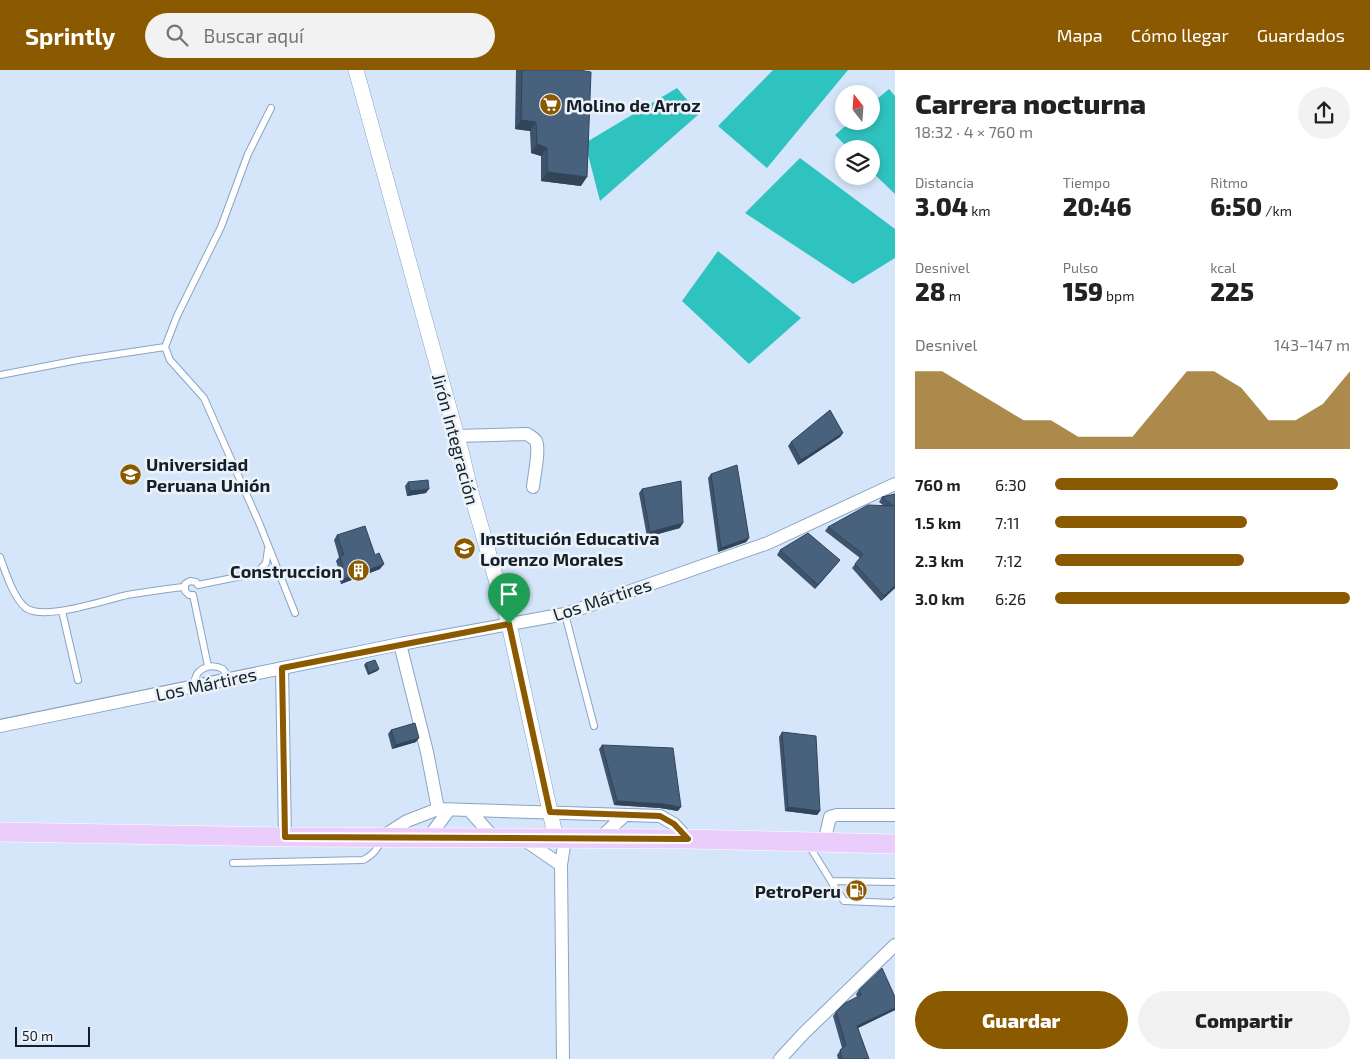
<!DOCTYPE html>
<html lang="es">
<head>
<meta charset="utf-8">
<style>
	body { margin:0; font-family:"Exo 2",sans-serif; background:#f2f2f2; color:#222; height:100vh; display:flex; flex-direction:column; font-size:19px; white-space:nowrap }
	* { box-sizing:border-box; margin:0 }
	p { font-size:16px; color:#767676 }
	.icon { flex:none; width:28px; height:28px; fill:none; stroke:currentColor; stroke-width:2; stroke-linecap:round; stroke-linejoin:round }
	.map { position:relative; flex:1; overflow:hidden }
	.details { display:flex; flex-direction:column; background:#fff; width:475px }
	.details>* { flex:none }
	.needle { width:32px; rotate:343deg }
	.controls { position:absolute; left:835px; top:15px; display:grid; gap:10px }
	.controls a { display:grid; place-items:center; width:45px; height:45px; border-radius:50%; background:#fff; box-shadow:0 2px 8px #0003; font-size:25px }
	.scale { position:absolute; left:15px; bottom:12px; width:75px; box-sizing:border-box; padding-left:5px; border:2px solid #141f2a; border-top:0; font-size:14px; line-height:18px; white-space:nowrap; color:#141f2a; -webkit-text-stroke:4px #ecf2f8; paint-order:stroke }
	.pin { position:absolute; display:grid; place-items:center; width:42px; height:42px; color:#fff; margin:-51px -21px; border-radius:50% 50% 50% 0; rotate:-45deg; box-shadow:0 0 5px #0007 }
	.pin .icon { rotate:45deg }
	.round { display:grid; place-items:center; flex:none; width:52px; height:52px; border-radius:26px; background:#f2f2f2 }
	.head { display:flex; align-items:center; justify-content:space-between; height:85px; padding:0 20px }
	h1 { font-size:28px; font-weight:800; line-height:38px }
	.metrics { display:grid; grid-template-columns:repeat(3,1fr); gap:8px; height:85px; padding:5px 20px }
	.metrics div { display:grid; align-content:center }
	.metrics b { font-size:25px; font-weight:800 }
	.metrics small { font-size:14px; font-weight:400 }
	.metrics p { font-size:14px }
	.chart { height:140px; padding:10px 20px }
	.chart p { display:flex; justify-content:space-between }
	.chart svg { width:100%; height:90px; margin-top:5px; fill:#8a5900; opacity:.7 }
	.cta { display:flex; gap:10px; margin-top:auto; padding:10px 20px }
	.cta a { flex:1; height:58px; border-radius:30px; background:#8a5900; color:#fff; font-size:20px; font-weight:800; line-height:58px; text-align:center }
	.cta a+a { background:#f2f2f2; color:#222 }
	ul { padding:0 20px; list-style:none; font-size:16px }
	li { display:grid; grid-template-columns:80px 60px 1fr; align-items:center; height:38px }
	li i { height:12px; border-radius:6px; background:#8a5900 }
	header { display:flex; align-items:center; gap:30px; box-sizing:border-box; height:70px; padding:0 25px; background:#8a5900; color:#fff }
	header strong { font-size:24px }
	nav { display:flex; gap:28px; margin-inline-start:auto; font-size:18px }
	.search { width:350px; height:45px; background:#f2f2f2; display:flex; align-items:center; gap:12px; box-sizing:border-box; padding:0 18px; border-radius:28px; color:#767676; font-size:19px }
	main { display:flex; flex:1; min-height:0 }
	.map>svg:first-child { display:block }
	.water { fill:#2fc3c0 }
	.lines { fill:none; stroke-linecap:round; stroke-linejoin:round }
	.service-casing { stroke:#89a4c3; stroke-width:8 }
	.minor-casing { stroke:#89a4c3; stroke-width:14 }
	.tertiary-casing { stroke:#89a4c3; stroke-width:16 }
	.primary-casing { stroke:#fff; stroke-width:20 }
	.service { stroke:#fff; stroke-width:6 }
	.minor { stroke:#fff; stroke-width:12 }
	.tertiary { stroke:#fff; stroke-width:15 }
	.primary { stroke:#ebcdfc; stroke-width:19 }
	.wall { fill:#3e536c }
	.shaded-wall { fill:#324458 }
	.building { fill:#48617d; stroke:#324458 }
	.route-casing { stroke:#fff; stroke-width:10 }
	.route { stroke:#8a5900; stroke-width:6 }
	.labels { text-anchor:middle; dominant-baseline:central; stroke-width:5; stroke-linejoin:round; paint-order:stroke }
	.poi-label { font-size:18px; font-weight:bold; fill:#141f2a; stroke:#ecf2f8; text-anchor:start }
	.street-label { font-size:18px; fill:#141f2a; stroke:#ecf2f8 }
</style>
</head>
<body>
<header>
<strong>Sprintly</strong>
<div class="search"><svg class="icon" aria-label="search" viewBox="0 0 24 24"><circle cx="10" cy="10" r="6"/><path d="M15 15l6 6"/></svg>Buscar aquí</div>
<nav><a>Mapa</a><a>Cómo llegar</a><a>Guardados</a></nav>
</header>
<main>
<div class="map">
<svg width="895" height="989" viewBox="0 0 895 989">
	<rect width="100%" height="100%" fill="#d5e6fa"/>
	<path class="water" d="M773 0H848L767 98 718 56Z
		M677 18 699 44 600 131 585 73Z
		M889 19 895 26V124L871 101V79H849L835 65 851 51H871V34Z
		M800 88 895 159V188L853 214 745 143Z
		M718 181 801 248 749 294 682 231Z"/>
	<g class="lines">
		<defs>
			<path id="service" d="M271 38 248 84 221 157 177 246 165 277 170 290 204 328 260 455 295 543
				M0 305 78 290 165 277
				M0 487C5 501 14 529 26 538 44 551 105 530 127 525 146 522 165 519 184 517
				M193 525H189L185 521V514L190 511 196 512 198 515 257 503 266 493 268 479
				M193 525 208 596
				M62 541 78 610
				M565 544 594 656
				M195 616C193 600 208 592 223 599L229 609
				M808 774 831 811 895 812
				M233 793 363 790C373 785 377 780 381 770
				M831 811 844 831 893 833 895 831"/>
			<path id="minor" d="M456 366 527 364C530 366 534 368 536 371 540 380 534 406 533 417
				M400 574 427 682 438 739
				M282 598 285 767
				M0 656 400 574 565 544 768 473 895 414
				M469 740 494 768
				M382 767 407 751 438 739 660 746 674 754 688 769
				M428 768 449 740
				M523 769 561 795 563 989
				M598 770 625 745
				M824 773 830 747 837 745H895
				M561 795 565 769
				M780 989 804 963 895 875"/>
			<path id="tertiary" d="M356 0 462 385 470 419 509 554 556 769"/>
			<path id="primary" d="M0 762 285 767 688 769 895 774"/>
		</defs>
		<use href="#service" class="service-casing"/>
		<use href="#minor" class="minor-casing"/>
		<use href="#tertiary" class="tertiary-casing"/>
		<use href="#primary" class="primary-casing"/>
		<use href="#service" class="service"/>
		<use href="#minor" class="minor"/>
		<use href="#tertiary" class="tertiary"/>
		<use href="#primary" class="primary"/>
	</g>
	<path class="wall" d="M516 0H579L581 116 541 111V86L531 83 530 61 515 59Z
		M843 363 840 367 798 395 788 376 791 372Z
		M711 404 749 468 746 472 718 482 708 408Z
		M408 412 426 423 407 426 405 416Z
		M642 419 680 458 647 467 639 423Z
		M895 424V518L881 531 852 498 860 488 825 461 828 457 884 436 879 432 882 427Z
		M337 465 380 499 341 514 337 503 339 500 336 491 339 487 334 470Z
		M780 480 840 490 815 519 777 485Z
		M366 593 379 599 377 601 368 605 364 595Z
		M391 660 416 672 392 679 388 664Z
		M782 662 820 741 817 745 785 741 779 667Z
		M602 675 678 741 660 738 614 735 599 679Z
		M859 920 895 927V940L858 958 869 989H838L837 985 842 978 833 946 836 942 857 927 856 924Z"/>
	<path class="shaded-wall" d="M521 50 536 52 530 61 515 59Z
		M537 74 547 78 541 86 531 83Z
		M547 102 587 107 581 116 541 111Z
		M843 363 840 367 798 395 801 390Z
		M429 419 426 423 407 426 410 421Z
		M683 453 680 458 647 467 650 462Z
		M749 468 746 472 718 482 721 478Z
		M840 490 837 494 815 519 818 515Z
		M384 494 380 499 341 514 344 509Z
		M895 516V518L881 531 884 526Z
		M379 599 377 601 368 605 369 603Z
		M419 668 416 672 392 679 396 675Z
		M617 731 663 734 681 737 678 741 660 738 614 735Z
		M788 737 820 741 817 745 785 741Z
		M895 938V940L854 960 857 956Z"/>
	<path class="building" d="M522 0H579L591 2 587 107 547 102V78L537 74 536 52 521 50Z
		M830 340 843 363 801 390 791 372Z
		M737 395 749 468 721 478 711 404Z
		M428 410 429 419 410 421 408 412Z
		M681 411 683 453 650 462 642 419Z
		M895 424V516L884 526 855 494 863 484 828 457 868 435 893 436 882 427Z
		M365 456 375 485 379 483 384 494 344 509 340 498 343 497 340 486 344 485 337 465Z
		M808 463 840 490 818 515 780 480Z
		M375 590 379 599 369 603 366 593Z
		M415 653 419 668 396 675 391 660Z
		M782 662 816 666 820 741 788 737Z
		M602 675 673 678 681 737 663 734 617 731Z
		M882 898 895 927V938L857 956 869 989H842L840 980 846 975 836 942 845 933 861 925 859 920Z"/>
	<g class="lines">
		<defs>
			<path id="route" d="M509 554 550 742 660 746 674 754 688 769 285 767 282 598Z"/>
		</defs>
		<use href="#route" class="route-casing"/>
		<use href="#route" class="route"/>
	</g>
	<defs>
		<symbol id="supermarket-disc" viewBox="-11 -11 22 22"><circle r="9.5" fill="#8a5900" stroke="#ecf2f8"/><path d="M-6-5.5h2.5l.6 2H6L4.5 2H-2.5L-4.4-4H-6ZM-1.5 3.2a1.3 1.3 0 1 0 .1 0ZM3 3.2a1.3 1.3 0 1 0 .1 0Z" fill="#fff"/></symbol>
		<symbol id="university-disc" viewBox="-11 -11 22 22"><circle r="9.5" fill="#8a5900" stroke="#ecf2f8"/><path d="M0-5L7-2L0 1L-7-2ZM-4 1L0 2.5L4 1V4Q0 6-4 4Z" fill="#fff"/></symbol>
		<symbol id="school-disc" viewBox="-11 -11 22 22"><circle r="9.5" fill="#8a5900" stroke="#ecf2f8"/><path d="M0-5L7-2L0 1L-7-2ZM-4 1L0 2.5L4 1V4Q0 6-4 4Z" fill="#fff"/></symbol>
		<symbol id="building-disc" viewBox="-11 -11 22 22"><circle r="9.5" fill="#8a5900" stroke="#ecf2f8"/><path d="M-4-6H4V6H1V3H-1V6H-4ZM-2.5-4.3h1.7v1.8h-1.7ZM.8-4.3h1.7v1.8H.8ZM-2.5-1h1.7V.8h-1.7ZM.8-1h1.7V.8H.8Z" fill="#fff"/></symbol>
		<symbol id="fuel-disc" viewBox="-11 -11 22 22"><circle r="9.5" fill="#8a5900" stroke="#ecf2f8"/><path d="M-5.5-6h7V0h2V4h1.3V-2.5L3-4.5l.8-.8L6-3V5H2.5V1h-1V6h-7ZM-4.2-4.7v3.2H.2V-4.7Z" fill="#fff"/></symbol>
	</defs>
	<g fill-rule="evenodd">
		<use href="#supermarket-disc" x="538" y="22" width="25" height="25"/>
		<use href="#university-disc" x="118" y="392" width="25" height="25"/>
		<use href="#school-disc" x="452" y="466" width="25" height="25"/>
		<use href="#building-disc" x="346" y="488" width="25" height="25"/>
		<use href="#fuel-disc" x="844" y="808" width="25" height="25"/>
	</g>
	<g class="labels">
		<g class="poi-label">
			<text x="566" y="35">Molino de Arroz</text>
			<text x="146" y="394">Universidad<tspan x="146" dy="21">Peruana Unión</tspan></text>
			<text x="480" y="468">Institución Educativa<tspan x="480" dy="21">Lorenzo Morales</tspan></text>
			<text x="342" y="501" text-anchor="end">Construccion</text>
			<text x="841" y="821" text-anchor="end">PetroPeru</text>
		</g>
		<g class="street-label">
			<text transform="translate(456 369) rotate(75)">Jirón Integración</text>
			<text transform="translate(602 529) rotate(-18)">Los Mártires</text>
			<text transform="translate(206 614) rotate(-12)">Los Mártires</text>
		</g>
	</g>
</svg>
<div class="controls">
<a><svg class="needle" viewBox="-14 -14 28 28"><path d="M0-13l5 13h-10z" fill="#e53935"/><path d="M0 13l5-13h-10z" fill="#767676"/></svg></a>
<a><svg class="icon" aria-label="layers" viewBox="0 0 24 24"><path d="M12 4l9 5-9 5-9-5zM3 14l9 5 9-5"/></svg></a>
</div>
<div class="scale">50 m</div>
<div class="pin" style="left:509px;top:554px;background:#1e9e55"><svg class="icon" aria-label="arrive" viewBox="0 0 24 24"><path d="M6 21V4h12l-3 4 3 4H6"/></svg></div>
</div>
<section class="details">
<div class="head"><div><h1>Carrera nocturna</h1><p>18:32 · 4 × 760 m</p></div><a class="round"><svg class="icon" aria-label="share" viewBox="0 0 24 24"><path d="M12 15V3M7 8l5-5 5 5M5 13v7h14v-7"/></svg></a></div>
<div class="metrics">
<div><p>Distancia</p><b>3.04<small> km</small></b></div>
<div><p>Tiempo</p><b>20:46</b></div>
<div><p>Ritmo</p><b>6:50<small> /km</small></b></div>
</div>
<div class="metrics">
<div><p>Desnivel</p><b>28<small> m</small></b></div>
<div><p>Pulso</p><b>159<small> bpm</small></b></div>
<div><p>kcal</p><b>225</b></div>
</div>
<div class="chart"><p><span>Desnivel</span>143–147 m</p>
<svg viewBox="0 0 160 44" preserveAspectRatio="none"><path d="M0 44V6L10 6L20 14L30 22L40 30L50 30L60 38L70 38L80 38L90 22L100 6L110 6L120 14L130 30L140 30L150 22L160 6V44z"/></svg>
</div>
<ul>
<li><b>760 m</b>6:30<i style="width:96%"></i></li>
<li><b>1.5 km</b>7:11<i style="width:65%"></i></li>
<li><b>2.3 km</b>7:12<i style="width:64%"></i></li>
<li><b>3.0 km</b>6:26<i style="width:100%"></i></li>
</ul>
<div class="cta"><a>Guardar</a><a>Compartir</a></div>
</section>
</main>
</body>
</html>
